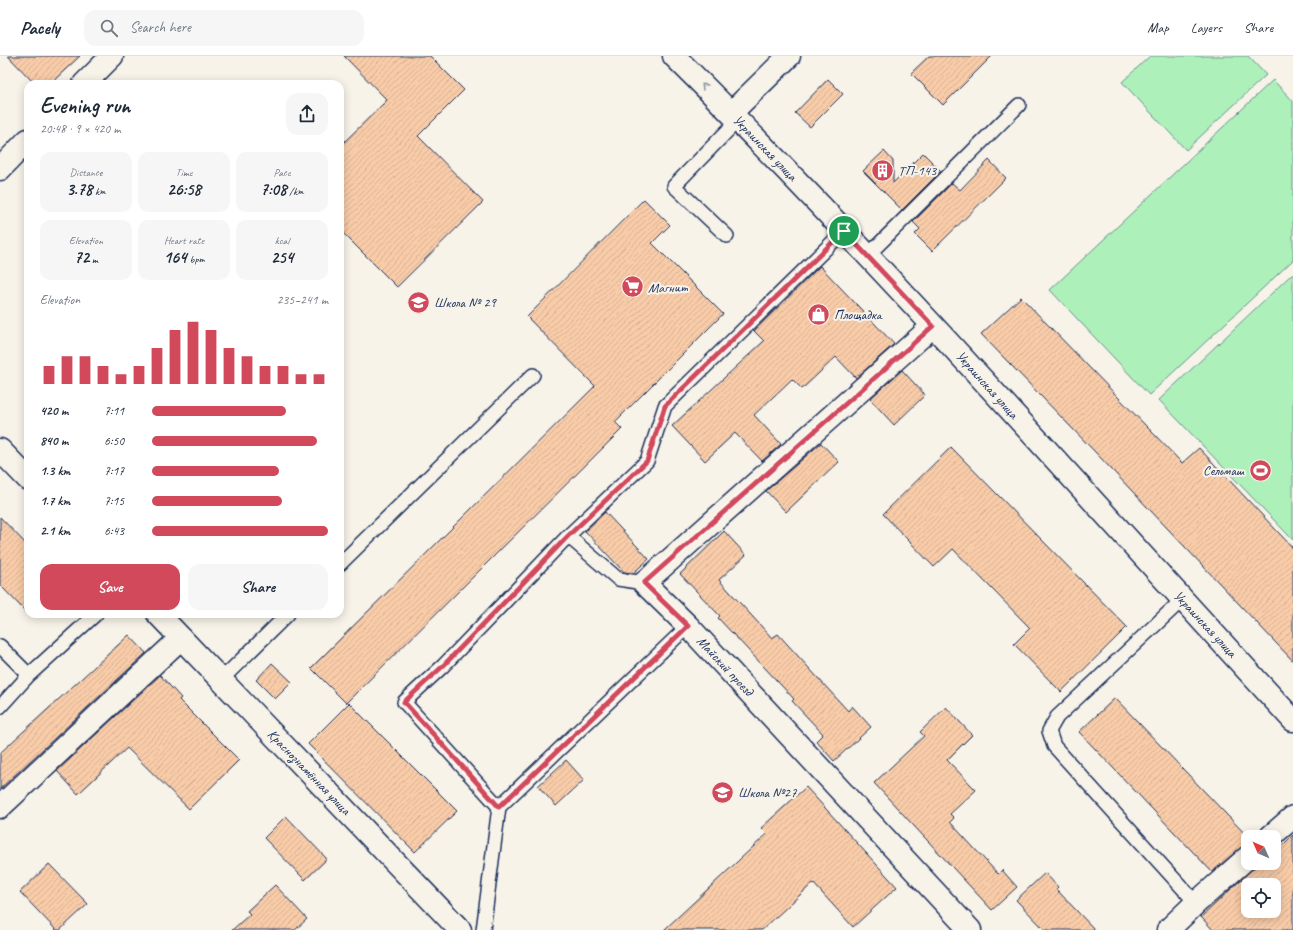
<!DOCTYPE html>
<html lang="en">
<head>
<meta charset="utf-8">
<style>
	body { margin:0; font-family:Caveat,sans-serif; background:#f6f6f7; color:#1f2937; height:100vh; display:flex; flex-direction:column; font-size:15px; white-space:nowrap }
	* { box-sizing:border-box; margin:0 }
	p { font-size:13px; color:#747a83 }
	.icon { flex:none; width:22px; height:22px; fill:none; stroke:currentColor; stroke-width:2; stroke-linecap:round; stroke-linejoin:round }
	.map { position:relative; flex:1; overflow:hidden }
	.side { position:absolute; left:24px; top:24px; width:320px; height:538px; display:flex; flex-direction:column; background:#fff; border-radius:12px; box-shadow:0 2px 10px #0003 }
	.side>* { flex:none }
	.needle { width:26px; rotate:315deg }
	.controls { position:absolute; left:1241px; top:774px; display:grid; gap:8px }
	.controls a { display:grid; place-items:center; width:40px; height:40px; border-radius:8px; background:#fff; box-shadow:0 2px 10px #0003; font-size:20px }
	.pin { position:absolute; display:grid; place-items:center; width:34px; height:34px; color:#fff; margin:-17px; border:2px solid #fff; border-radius:50%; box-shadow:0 1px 4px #0007 }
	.round { display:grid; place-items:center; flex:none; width:42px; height:42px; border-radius:12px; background:#f6f6f7 }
	.headline { display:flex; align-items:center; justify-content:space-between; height:68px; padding:0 16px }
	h1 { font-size:22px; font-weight:600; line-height:30px }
	.metrics { display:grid; grid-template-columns:repeat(3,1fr); gap:6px; height:68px; padding:4px 16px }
	.metrics div { display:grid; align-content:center; border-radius:10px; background:#f6f6f7; text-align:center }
	.metrics b { font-size:17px; font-weight:600 }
	.metrics small { font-size:11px; font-weight:400 }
	.metrics p { font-size:11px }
	.chart { height:112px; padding:8px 16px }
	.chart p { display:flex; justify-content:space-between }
	.chart svg { width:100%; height:72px; margin-top:4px; stroke:#d1495b; stroke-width:6 }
	.button { display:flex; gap:8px; margin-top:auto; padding:8px 16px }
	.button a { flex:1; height:46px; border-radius:12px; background:#d1495b; color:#fff; font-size:16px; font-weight:600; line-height:46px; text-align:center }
	.button a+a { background:#f6f6f7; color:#1f2937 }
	ul { padding:0 16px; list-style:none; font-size:13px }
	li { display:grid; grid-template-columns:64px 48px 1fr; align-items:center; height:30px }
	li i { height:10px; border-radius:5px; background:#d1495b }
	header { display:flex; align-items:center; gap:24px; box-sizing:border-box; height:56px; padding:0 20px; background:#fff; border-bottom:1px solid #e0e1e3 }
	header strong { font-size:19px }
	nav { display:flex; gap:22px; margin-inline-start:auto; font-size:14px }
	.search { width:280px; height:36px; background:#f6f6f7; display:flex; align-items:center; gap:10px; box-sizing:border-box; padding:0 14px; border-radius:12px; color:#747a83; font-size:15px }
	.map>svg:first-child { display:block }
	.pitch { fill:#aef0ba; stroke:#64908c }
	.building { fill:url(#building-hatch); stroke:#1b2f5e; fill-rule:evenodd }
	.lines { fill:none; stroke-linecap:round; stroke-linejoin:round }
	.lane-casing { stroke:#1b2f5e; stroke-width:16 }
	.street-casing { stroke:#1b2f5e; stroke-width:25 }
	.secondary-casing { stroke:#1b2f5e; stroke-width:25 }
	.lane { stroke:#f7f3e8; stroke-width:13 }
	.street { stroke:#f7f3e8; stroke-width:22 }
	.secondary { stroke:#f7f3e8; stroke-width:22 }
	.oneway { stroke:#8991a3 }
	.route-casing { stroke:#fff; stroke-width:8 }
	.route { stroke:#d1495b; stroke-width:5 }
	.labels { text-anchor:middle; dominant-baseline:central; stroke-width:4; stroke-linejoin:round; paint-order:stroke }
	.street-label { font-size:14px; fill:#1b2f5e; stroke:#f7f3e8 }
	.poi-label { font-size:14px; fill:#1b2f5e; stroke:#f7f3e8; text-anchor:start }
</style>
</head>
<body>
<header>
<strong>Pacely</strong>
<div class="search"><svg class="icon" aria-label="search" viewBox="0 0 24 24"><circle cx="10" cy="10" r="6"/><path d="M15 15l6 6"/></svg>Search here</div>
<nav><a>Map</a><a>Layers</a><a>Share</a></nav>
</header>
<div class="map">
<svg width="1293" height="874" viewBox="0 0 1293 874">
	<defs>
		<pattern id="building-hatch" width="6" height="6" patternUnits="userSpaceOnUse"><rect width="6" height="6" fill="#f9cca8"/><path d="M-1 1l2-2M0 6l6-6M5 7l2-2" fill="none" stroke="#d5b093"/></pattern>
	</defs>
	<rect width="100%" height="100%" fill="#f7f3e8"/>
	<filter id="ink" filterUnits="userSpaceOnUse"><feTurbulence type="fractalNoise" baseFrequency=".025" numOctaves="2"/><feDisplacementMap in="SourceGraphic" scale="8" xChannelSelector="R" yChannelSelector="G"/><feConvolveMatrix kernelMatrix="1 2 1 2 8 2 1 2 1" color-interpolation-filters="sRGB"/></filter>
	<g filter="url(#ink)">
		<path class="pitch" d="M1150 0H1248L1266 19 1186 94 1122 26Z
			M1273 24 1293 45V204L1149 339 1050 234Z
			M1293 217V484L1159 344Z"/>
		<path class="building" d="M8 0H80L50 28H35Z
			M344 0H430L464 34 418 80 483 146 397 231 340 174V90L387 44Z
			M929 0H992L943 49 911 17Z
			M828 23 843 38 810 71 795 57Z
			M884 95 893 105V127L923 97 941 115 902 154 863 115Z
			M989 104 1006 122 932 195 915 178 920 173 913 166 952 127 960 134Z
			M644 143 670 169 652 187 723 258 615 366 622 373 346 647 311 612 595 330 527 261Z
			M820 210 894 288 856 322 836 301 802 333 792 323 754 359 781 388 762 405 735 377 705 405 672 370 764 285 754 275Z
			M1021 241 1182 407 1199 392 1293 492V605L1096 397 981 278Z
			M902 314 925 339 894 369 870 343Z
			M821 387 839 406 786 456 766 435Z
			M951 391 1127 571 1061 636 1014 588 1030 572 953 493 934 511 883 458Z
			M605 456 649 503 633 517 624 516 585 475Z
			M0 461 28 490V558L0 529Z
			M724 475 746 499 719 524 772 582 778 578 848 655 852 650 871 671 834 705 816 685 823 678 792 645 794 643 718 562 720 560 680 518Z
			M129 579 146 597 0 733V697Z
			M272 607 292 626 275 643 256 624Z
			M160 619 181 642 179 644 239 704 189 753 127 692 78 738 57 715Z
			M1115 642 1248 781V789L1240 792 1212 816 1079 676Z
			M349 647 457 755 415 796 308 688Z
			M946 651 972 679 947 704 976 734 950 758 954 762 950 766 998 818 1002 814 1017 831 992 854 874 727 924 680 920 676Z
			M566 704 584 724 556 750 538 730Z
			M806 731 897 831 853 871 813 827 762 874H664L767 778 761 772Z
			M286 760 327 803 305 824 264 782Z
			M1293 779V874H1213L1201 861 1259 807H1274V795L1275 794 1277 795ZM1248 829H1274V855H1248Z
			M49 808 88 848 60 874H56L20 836Z
			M1045 817 1058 831 1056 833 1095 874H1045L1016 844Z
			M275 829 307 863 295 874H232L250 858 247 855Z"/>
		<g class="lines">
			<defs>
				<path id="lane" d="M727 180 674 130 738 64
					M867 200 1019 49
					M568 480 618 523 644 527
					M340 508 533 319
					M1182 544 1057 661 1049 675 1054 690 1196 847
					M0 590 29 619 0 651
					M29 619 96 558
					M221 624 288 558
					M499 751 688 570
					M483 874 499 751 404 646 443 610 568 480 647 405 665 350 844 175"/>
				<path id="street" d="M84 28 112 0
					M0 113 28 84
					M933 270 644 527 688 570 970 874
					M0 394 28 423
					M158 558 460 874
					M0 751 181 582
					M1270 781 1293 761
					M1168 874 1196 847 1248 801"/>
				<path id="secondary" d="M674 0C889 213 1088 442 1293 664
					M731 57 789 0"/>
			</defs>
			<use href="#lane" class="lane-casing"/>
			<use href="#street" class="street-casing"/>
			<use href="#secondary" class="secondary-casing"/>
			<use href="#lane" class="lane"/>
			<use href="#street" class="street"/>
			<use href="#secondary" class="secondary"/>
		</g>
		<defs><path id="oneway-chevron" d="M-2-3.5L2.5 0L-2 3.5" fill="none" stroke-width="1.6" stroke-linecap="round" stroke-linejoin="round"/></defs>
		<use class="oneway" href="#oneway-chevron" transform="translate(704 30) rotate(-135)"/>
	</g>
	<g class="lines" filter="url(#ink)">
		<defs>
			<path id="route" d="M844 175 933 270 644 527 688 570 499 751 404 646 443 610 568 480 647 405 665 350Z"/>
		</defs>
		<use href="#route" class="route-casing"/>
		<use href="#route" class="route"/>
	</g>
	<defs>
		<symbol id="building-disc" viewBox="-11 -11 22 22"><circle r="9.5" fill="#d1495b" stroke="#f7f3e8"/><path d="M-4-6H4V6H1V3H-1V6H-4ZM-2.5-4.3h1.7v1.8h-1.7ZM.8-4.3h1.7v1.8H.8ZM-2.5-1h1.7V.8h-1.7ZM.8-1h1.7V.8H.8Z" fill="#fff"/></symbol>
		<symbol id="supermarket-disc" viewBox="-11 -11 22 22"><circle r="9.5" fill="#d1495b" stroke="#f7f3e8"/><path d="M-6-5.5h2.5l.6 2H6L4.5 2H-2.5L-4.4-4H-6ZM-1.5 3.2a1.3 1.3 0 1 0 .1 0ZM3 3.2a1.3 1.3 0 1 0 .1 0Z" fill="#fff"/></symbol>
		<symbol id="school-disc" viewBox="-11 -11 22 22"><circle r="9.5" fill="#d1495b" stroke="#f7f3e8"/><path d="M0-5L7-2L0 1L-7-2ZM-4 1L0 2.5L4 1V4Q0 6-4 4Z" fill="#fff"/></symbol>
		<symbol id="shop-disc" viewBox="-11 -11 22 22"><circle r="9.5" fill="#d1495b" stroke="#f7f3e8"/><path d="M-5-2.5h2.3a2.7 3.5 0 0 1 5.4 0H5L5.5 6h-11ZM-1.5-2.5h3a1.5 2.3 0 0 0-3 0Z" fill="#fff"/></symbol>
		<symbol id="stadium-disc" viewBox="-11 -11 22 22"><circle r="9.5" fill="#d1495b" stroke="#f7f3e8"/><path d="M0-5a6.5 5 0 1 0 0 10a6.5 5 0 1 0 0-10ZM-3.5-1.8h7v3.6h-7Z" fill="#fff"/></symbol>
	</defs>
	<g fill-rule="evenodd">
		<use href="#building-disc" x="870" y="102" width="25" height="25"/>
		<use href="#supermarket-disc" x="620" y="218" width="25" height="25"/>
		<use href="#school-disc" x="406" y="234" width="25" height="25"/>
		<use href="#shop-disc" x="806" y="246" width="25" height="25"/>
		<use href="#stadium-disc" x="1248" y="402" width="25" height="25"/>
		<use href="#school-disc" x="710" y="724" width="25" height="25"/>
	</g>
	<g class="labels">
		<g class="street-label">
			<text transform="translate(765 92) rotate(46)">Украинская улица</text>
			<text transform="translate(987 329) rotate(48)">Украинская улица</text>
			<text transform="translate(1205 568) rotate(47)">Украинская улица</text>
			<text transform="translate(725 610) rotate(47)">Майский проезд</text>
			<text transform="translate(309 716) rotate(46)">Краснознамённая улица</text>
		</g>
		<g class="poi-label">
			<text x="898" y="114">ТП-143</text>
			<text x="648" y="231">Магнит</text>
			<text x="434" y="246">Школа № 29</text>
			<text x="834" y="258">Площадка</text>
			<text x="1244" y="414" text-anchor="end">Сельмаш</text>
			<text x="738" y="736">Школа №27</text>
		</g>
	</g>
</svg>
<div class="controls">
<a><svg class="needle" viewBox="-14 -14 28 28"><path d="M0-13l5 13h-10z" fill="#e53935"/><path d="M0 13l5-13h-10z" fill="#747a83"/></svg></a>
<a><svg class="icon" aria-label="locate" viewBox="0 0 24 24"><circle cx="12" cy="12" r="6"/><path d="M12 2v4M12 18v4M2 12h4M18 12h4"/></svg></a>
</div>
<div class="pin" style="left:844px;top:175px;background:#1e9e55"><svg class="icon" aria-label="arrive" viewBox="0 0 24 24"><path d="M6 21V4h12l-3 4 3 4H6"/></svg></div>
<section class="side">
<div class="headline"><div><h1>Evening run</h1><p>20:48 · 9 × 420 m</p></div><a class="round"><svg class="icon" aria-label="share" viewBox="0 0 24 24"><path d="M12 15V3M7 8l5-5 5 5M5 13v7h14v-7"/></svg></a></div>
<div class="metrics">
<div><p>Distance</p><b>3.78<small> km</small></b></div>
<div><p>Time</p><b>26:58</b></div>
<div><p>Pace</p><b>7:08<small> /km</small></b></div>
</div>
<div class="metrics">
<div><p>Elevation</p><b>72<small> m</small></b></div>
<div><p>Heart rate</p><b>164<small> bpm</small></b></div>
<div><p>kcal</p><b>254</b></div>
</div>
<div class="chart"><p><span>Elevation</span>235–241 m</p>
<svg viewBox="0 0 160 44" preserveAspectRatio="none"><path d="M5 44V33M15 44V27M25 44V27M35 44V33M45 44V38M55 44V33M65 44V22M75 44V11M85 44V6M95 44V11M105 44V22M115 44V27M125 44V33M135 44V33M145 44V38M155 44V38"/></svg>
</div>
<ul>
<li><b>420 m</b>7:11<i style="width:76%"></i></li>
<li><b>840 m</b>6:50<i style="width:94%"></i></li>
<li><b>1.3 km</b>7:17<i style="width:72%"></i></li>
<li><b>1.7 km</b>7:15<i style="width:74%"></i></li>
<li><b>2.1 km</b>6:43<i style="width:100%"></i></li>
</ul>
<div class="button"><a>Save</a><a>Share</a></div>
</section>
</div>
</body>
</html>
